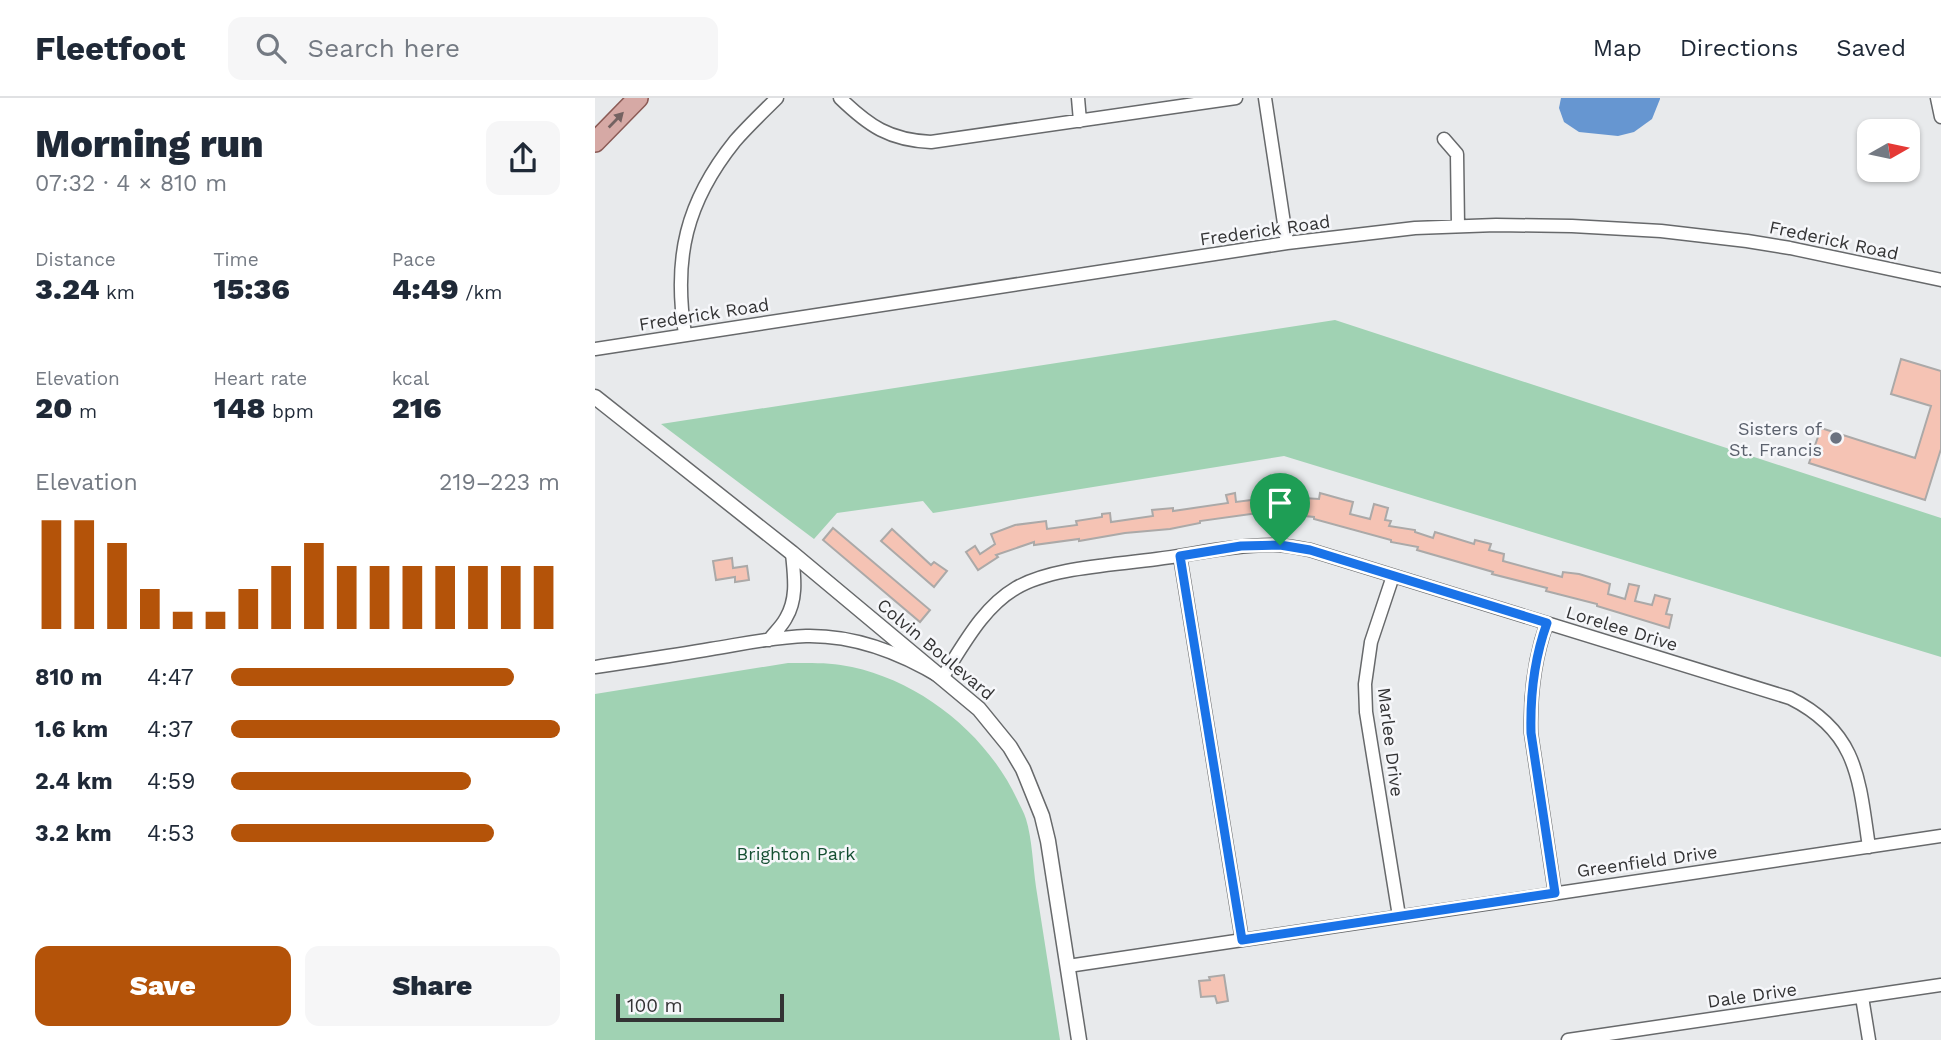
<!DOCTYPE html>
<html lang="en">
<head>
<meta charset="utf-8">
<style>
	body { margin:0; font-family:"Work Sans",sans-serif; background:#f6f6f7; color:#1f2937; height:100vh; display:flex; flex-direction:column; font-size:26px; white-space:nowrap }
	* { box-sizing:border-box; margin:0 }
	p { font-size:23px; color:#747a83 }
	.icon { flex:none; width:38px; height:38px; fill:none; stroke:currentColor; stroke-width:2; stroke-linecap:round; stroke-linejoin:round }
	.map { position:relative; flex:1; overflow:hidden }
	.details { display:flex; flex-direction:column; background:#fff; width:595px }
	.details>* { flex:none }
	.needle { width:46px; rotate:81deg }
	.controls { position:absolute; left:1262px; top:21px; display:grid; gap:14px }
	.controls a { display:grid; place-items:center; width:63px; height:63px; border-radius:14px; background:#fff; box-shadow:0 2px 5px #0004; font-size:35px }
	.scale { position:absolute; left:21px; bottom:18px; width:168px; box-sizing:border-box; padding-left:7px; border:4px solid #333334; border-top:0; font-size:19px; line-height:24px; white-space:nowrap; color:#333334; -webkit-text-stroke:5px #f6f7fa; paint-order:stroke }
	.pin { position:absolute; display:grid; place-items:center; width:60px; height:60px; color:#fff; margin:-72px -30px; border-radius:50% 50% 50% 0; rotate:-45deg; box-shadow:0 0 7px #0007 }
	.pin .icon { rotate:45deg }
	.round { display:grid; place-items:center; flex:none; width:74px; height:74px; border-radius:14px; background:#f6f6f7 }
	.summary { display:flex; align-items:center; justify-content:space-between; height:119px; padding:0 35px }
	h1 { font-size:38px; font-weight:800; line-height:52px }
	.stats { display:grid; grid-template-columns:repeat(3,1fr); gap:10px; height:119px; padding:7px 35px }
	.stats div { display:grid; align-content:center }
	.stats b { font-size:30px; font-weight:800 }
	.stats small { font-size:19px; font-weight:400 }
	.stats p { font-size:19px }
	.chart { height:196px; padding:14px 35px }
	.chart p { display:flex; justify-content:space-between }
	.chart svg { width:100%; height:126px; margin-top:7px; stroke:#b45309; stroke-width:6 }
	.button { display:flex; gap:14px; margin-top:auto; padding:14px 35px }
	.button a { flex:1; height:80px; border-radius:14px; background:#b45309; color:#fff; font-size:28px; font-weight:800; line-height:80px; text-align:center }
	.button a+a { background:#f6f6f7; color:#1f2937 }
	ul { padding:0 35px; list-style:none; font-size:23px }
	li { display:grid; grid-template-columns:112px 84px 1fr; align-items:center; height:52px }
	li i { height:18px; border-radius:9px; background:#b45309 }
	header { display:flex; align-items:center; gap:42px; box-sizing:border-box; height:98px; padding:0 35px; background:#fff; border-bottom:2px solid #e0e1e3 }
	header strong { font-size:33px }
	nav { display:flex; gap:38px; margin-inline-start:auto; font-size:24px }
	.search { width:490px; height:63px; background:#f6f6f7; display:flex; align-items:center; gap:18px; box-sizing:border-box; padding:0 24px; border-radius:14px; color:#747a83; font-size:26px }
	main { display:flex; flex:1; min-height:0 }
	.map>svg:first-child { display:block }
	.green { fill:#a0d2b3 }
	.water { fill:#6696d1 }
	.building { fill:#f5c3b4; stroke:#aba9a8; stroke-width:2 }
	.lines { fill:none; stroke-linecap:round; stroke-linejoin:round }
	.minor-casing { stroke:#67696b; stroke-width:15 }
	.tertiary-casing { stroke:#67696b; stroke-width:17 }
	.primary-casing { stroke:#8b5b56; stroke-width:22 }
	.minor { stroke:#fff; stroke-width:12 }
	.tertiary { stroke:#fff; stroke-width:14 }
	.primary { stroke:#d6a9a5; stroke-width:19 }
	.oneway { fill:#746261 }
	.route-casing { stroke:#fff; stroke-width:14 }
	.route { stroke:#1a73e8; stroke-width:9 }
	.worship-dot { fill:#6b7280; stroke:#f6f7fa; stroke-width:2.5 }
	.labels { text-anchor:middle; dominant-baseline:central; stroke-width:5; stroke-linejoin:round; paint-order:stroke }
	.street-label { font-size:18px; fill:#333334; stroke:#f6f7fa }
	.worship-label { font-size:18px; fill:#5b616d; stroke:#f6f7fa; text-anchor:end }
	.park-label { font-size:18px; fill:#144f32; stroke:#f6f7fa }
</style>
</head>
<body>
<header>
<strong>Fleetfoot</strong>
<div class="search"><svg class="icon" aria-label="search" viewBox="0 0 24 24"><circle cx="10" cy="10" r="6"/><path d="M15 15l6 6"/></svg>Search here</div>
<nav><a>Map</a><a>Directions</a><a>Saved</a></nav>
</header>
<main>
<section class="details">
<div class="summary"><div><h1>Morning run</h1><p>07:32 · 4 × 810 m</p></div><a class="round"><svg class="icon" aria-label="share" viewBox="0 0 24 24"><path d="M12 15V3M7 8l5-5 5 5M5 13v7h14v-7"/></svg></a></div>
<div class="stats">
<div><p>Distance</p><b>3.24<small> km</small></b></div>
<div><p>Time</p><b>15:36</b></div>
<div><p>Pace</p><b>4:49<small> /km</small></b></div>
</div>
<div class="stats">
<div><p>Elevation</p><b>20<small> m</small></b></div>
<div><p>Heart rate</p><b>148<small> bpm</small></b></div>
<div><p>kcal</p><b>216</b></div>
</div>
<div class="chart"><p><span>Elevation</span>219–223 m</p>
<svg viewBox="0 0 160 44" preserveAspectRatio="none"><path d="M5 44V6M15 44V6M25 44V14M35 44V30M45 44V38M55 44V38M65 44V30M75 44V22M85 44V14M95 44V22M105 44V22M115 44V22M125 44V22M135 44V22M145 44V22M155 44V22"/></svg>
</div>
<ul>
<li><b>810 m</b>4:47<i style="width:86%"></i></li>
<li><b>1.6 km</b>4:37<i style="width:100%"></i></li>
<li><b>2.4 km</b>4:59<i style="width:73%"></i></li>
<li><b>3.2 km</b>4:53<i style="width:80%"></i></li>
</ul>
<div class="button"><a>Save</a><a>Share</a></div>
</section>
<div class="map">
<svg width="1346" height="942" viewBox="0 0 1346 942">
	<rect width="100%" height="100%" fill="#e8eaec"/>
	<path class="green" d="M740 222 1346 420V559L689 358 338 415 328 403 242 415 219 441 66 326Z
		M193 565C214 565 236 564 257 569 327 584 392 637 422 701 425 708 429 714 431 721 437 740 438 768 441 789 449 840 457 891 465 942H0V596Z"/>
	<path class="water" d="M966 0H1065V1L1057 21 1039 34 1023 38 984 34 969 24 964 10Z"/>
	<path class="building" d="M1306 261 1346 273V351L1330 402 1214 365 1226 330 1320 360 1336 308 1296 296Z
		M664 390H675V398L724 401 725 395 750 402 758 404 755 416 775 421 779 406 793 410 790 422 796 423 794 428 820 432V434L838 440 840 434 879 446 880 442 896 446 894 452 909 456 908 463 967 479 968 474 984 476 1004 482 1015 486 1013 496 1030 501 1034 486 1044 488 1040 503 1057 507 1060 497 1075 501 1071 516 1077 517 1074 530 1002 508V506L951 493 952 490 897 476 898 474 822 452 823 449 796 444V442L719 421V419L700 417V415H663L605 423V425L575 431 530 435 484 443V441L439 447V444L401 457 403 459 383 472 371 454 380 448 385 456 400 446 396 436 420 427 451 423 452 431 482 427 481 423 507 419V416L515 415 516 424 558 418 557 412 578 410V413L633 405 631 397 640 395 641 404 664 401Z
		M238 430 335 512 325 524 228 442Z
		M297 431 336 467 339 464 352 473 339 489 286 443Z
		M137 460 138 470 152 468 154 482 140 484V479L121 482 118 463Z
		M629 877 633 903 622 905 620 898 606 899 604 883 615 882 614 879Z"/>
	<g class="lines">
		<defs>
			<path id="minor" d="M245 0C274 28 294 42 336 44L641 0
				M483 0 485 23
				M670 0 692 145
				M1342 0 1346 19
				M849 41 862 56 863 128
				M90 236C78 160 91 104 140 43 153 28 168 14 182 0
				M0 251 692 145 820 130 901 127 977 128 1066 133 1152 143 1195 150 1346 182
				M585 458 647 842
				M798 478 776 544 770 586 771 614 804 818
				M952 525C939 561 935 596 936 635L960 795
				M174 542C179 535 187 528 191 520 203 500 199 477 197 455
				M0 569C39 563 77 558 116 551 147 546 179 539 211 538 259 537 306 555 347 580 368 548 387 510 421 490 456 469 520 467 562 461 600 456 639 447 678 447 691 447 703 450 715 452L1195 600C1263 634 1264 681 1274 749
				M473 868 1346 738
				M1267 899 1274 942
				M973 942 1346 887"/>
			<path id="tertiary" d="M0 299 197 455 384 611 415 649 428 671 447 718 453 743 484 942"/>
			<path id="primary" d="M0 44 43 0"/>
		</defs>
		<use href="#minor" class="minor-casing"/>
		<use href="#tertiary" class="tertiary-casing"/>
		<use href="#primary" class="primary-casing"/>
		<use href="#minor" class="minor"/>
		<use href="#tertiary" class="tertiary"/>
		<use href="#primary" class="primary"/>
	</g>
	<defs><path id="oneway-solid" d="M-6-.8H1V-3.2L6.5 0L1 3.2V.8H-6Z" transform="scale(1.75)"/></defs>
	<use class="oneway" href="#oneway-solid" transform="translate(21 22) rotate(-46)"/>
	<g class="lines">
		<defs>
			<path id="route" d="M685 447 715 452 952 525C939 561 935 596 936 635L960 795 647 842 585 458 646 448Z"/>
		</defs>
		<use href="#route" class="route-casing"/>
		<use href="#route" class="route"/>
	</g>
	<circle class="worship-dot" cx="1241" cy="340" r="7"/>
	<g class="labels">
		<g class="street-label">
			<text transform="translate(670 132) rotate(-8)">Frederick Road</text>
			<text transform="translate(1239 142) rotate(12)">Frederick Road</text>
			<text transform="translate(109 216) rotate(-9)">Frederick Road</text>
			<text transform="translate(1027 530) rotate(17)">Lorelee Drive</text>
			<text transform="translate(341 551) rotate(40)">Colvin Boulevard</text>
			<text transform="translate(796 644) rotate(83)">Marlee Drive</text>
			<text transform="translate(1052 763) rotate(-8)">Greenfield Drive</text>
			<text transform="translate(1157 897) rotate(-8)">Dale Drive</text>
		</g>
		<g class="worship-label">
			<text x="1227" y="330">Sisters of<tspan x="1227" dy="21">St. Francis</tspan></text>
		</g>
		<g class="park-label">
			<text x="201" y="755">Brighton Park</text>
		</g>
	</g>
</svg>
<div class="controls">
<a><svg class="needle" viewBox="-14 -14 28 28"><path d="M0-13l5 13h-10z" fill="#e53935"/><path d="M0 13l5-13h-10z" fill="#747a83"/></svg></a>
</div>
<div class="scale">100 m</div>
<div class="pin" style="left:685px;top:447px;background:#1e9e55"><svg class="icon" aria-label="arrive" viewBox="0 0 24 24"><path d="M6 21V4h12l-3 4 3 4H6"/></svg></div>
</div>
</main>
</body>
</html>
